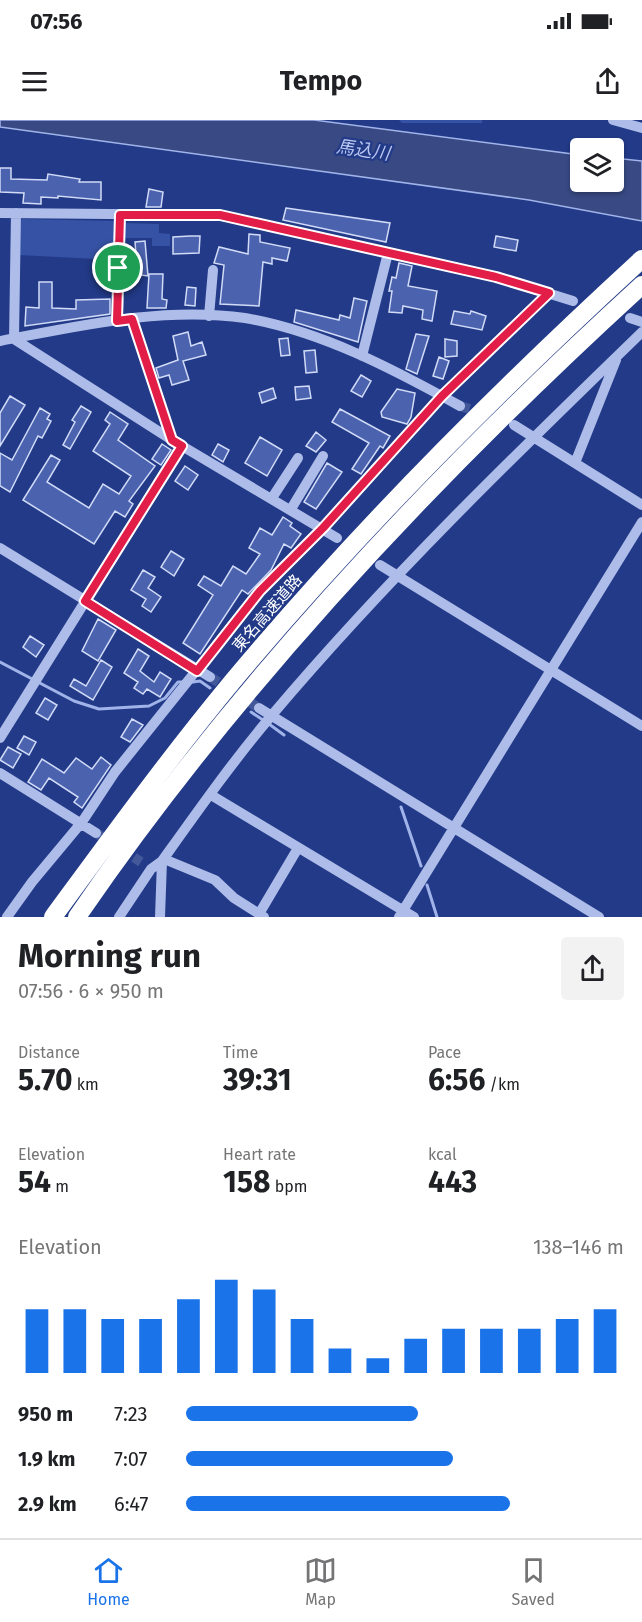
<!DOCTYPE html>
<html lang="en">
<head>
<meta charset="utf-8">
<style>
	body { margin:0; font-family:"Fira Sans","Noto Sans JP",sans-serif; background:#f2f2f2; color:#202124; height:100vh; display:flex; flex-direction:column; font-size:22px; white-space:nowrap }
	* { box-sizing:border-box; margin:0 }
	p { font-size:20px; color:#757577 }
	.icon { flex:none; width:33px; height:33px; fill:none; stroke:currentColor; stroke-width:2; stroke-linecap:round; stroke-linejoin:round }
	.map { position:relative; height:797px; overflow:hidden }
	.side { display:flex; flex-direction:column; background:#fff; flex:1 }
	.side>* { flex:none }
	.tools { position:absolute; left:570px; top:18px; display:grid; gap:12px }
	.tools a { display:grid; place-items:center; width:54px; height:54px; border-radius:6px; background:#fff; box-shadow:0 2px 4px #0004; font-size:30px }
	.pin { position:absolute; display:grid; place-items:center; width:51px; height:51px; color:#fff; margin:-26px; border:3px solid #fff; border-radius:50%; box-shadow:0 2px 6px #0007 }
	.round { display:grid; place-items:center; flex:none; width:63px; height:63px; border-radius:6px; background:#f2f2f2 }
	.overview { display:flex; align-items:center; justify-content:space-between; height:102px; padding:0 18px }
	h1 { font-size:33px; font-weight:700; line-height:45px }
	.metrics { display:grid; grid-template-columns:repeat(3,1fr); gap:9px; height:102px; padding:6px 18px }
	.metrics div { display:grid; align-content:center }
	.metrics b { font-size:30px; font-weight:700 }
	.metrics small { font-size:16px; font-weight:400 }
	.metrics p { font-size:16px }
	.chart { height:168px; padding:12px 18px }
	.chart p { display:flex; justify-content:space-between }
	.chart svg { width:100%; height:108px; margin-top:6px; stroke:#1a73e8; stroke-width:6 }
	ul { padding:0 18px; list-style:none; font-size:20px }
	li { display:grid; grid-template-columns:96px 72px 1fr; align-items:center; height:45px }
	li i { height:15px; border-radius:8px; background:#1a73e8 }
	.status { display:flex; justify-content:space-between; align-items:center; height:42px; padding:0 30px; background:#fff; direction:ltr }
	.status svg { height:16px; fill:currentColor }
	header { display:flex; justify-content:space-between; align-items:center; height:78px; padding:0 18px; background:#fff; font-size:27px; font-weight:700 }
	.tabs { display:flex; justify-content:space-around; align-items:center; height:84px; border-top:2px solid #e0e0e0; background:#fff; font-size:16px; color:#757577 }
	.tabs a { display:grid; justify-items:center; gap:3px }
	.tabs .current { color:#1a73e8 }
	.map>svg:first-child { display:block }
	.green { fill:#3652a4 }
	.water { fill:#384983; stroke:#a1b4ea; stroke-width:1.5 }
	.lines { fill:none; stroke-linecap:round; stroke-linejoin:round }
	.stream { stroke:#a1b4ea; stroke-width:3 }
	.building { fill:#4b63af; stroke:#d1dbf7; stroke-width:1.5 }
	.minor-tunnel { stroke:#435899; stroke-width:10; stroke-dasharray:10 5; stroke-linecap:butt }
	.minor { stroke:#adbce9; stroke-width:10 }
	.highway { stroke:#fff; stroke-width:18 }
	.route-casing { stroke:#fff; stroke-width:12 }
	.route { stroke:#e11d48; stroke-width:8 }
	.labels { text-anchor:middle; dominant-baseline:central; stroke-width:4.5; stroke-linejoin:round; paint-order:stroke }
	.street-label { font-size:16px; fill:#fff; stroke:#223a87 }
	.water-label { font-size:18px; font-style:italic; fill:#b9c7f1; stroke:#223a87 }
</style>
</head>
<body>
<div class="status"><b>07:56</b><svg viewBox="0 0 49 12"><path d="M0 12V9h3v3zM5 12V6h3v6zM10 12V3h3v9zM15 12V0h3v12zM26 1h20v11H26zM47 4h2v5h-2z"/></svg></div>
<header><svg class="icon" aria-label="menu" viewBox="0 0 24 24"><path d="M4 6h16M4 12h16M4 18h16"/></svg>Tempo<svg class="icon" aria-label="share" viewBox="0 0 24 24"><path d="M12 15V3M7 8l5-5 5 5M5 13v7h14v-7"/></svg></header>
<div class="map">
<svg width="642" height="797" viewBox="0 0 642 797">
	<rect width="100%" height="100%" fill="#223a87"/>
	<path class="green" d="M399 0H482V3H402Z
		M22 99 116 101 115 140 19 135 20 102Z
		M125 103 159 104V113L170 114V126H152V118H123Z"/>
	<path class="water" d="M0 0H314L580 35V62H614V38L642 41V101L529 80 0 7Z"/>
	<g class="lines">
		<path class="stream" d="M0 542 74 581 99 589 149 586 165 578 178 562H183
			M193 562 200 561 210 568
			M251 592 263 600
			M269 604 284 615
			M401 687 421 746
			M427 765 437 797"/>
	</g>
	<path class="building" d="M0 48H11V59L47 60 48 54 80 59 79 62H101V80L58 76V78L41 77V84L23 83 24 73 0 72Z
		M149 69 163 72 161 87H146Z
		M286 88 390 103 386 122 283 100Z
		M249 114 260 115V122L290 128 287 141 272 138V144L263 142 259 186 220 184 224 145 214 143 219 127 248 134Z
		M190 116H200L199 133 173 134V117Z
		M496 116 518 120 516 131 494 127Z
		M145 121 148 156 126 153V145L137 146 135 122Z
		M399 143 412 146 408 166 437 171 432 201 422 199 423 190 403 186 402 193 389 192 392 171H389L392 157 396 158Z
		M149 154H163L162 179 167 180 166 188H147Z
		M39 162H52V188L76 189V180L110 179V194L25 206 26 187 39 188Z
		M187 167 196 168 195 186 185 185Z
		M354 178 367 181 358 222 294 202 296 190 339 200 340 195 350 198Z
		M454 191 470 194 471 191 486 196 482 210 451 204Z
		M188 212 191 226 202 222 206 235 183 241 189 260 172 265 169 255 159 258 156 248 178 240 173 216Z
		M416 214 429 216 417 254 406 249Z
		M288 218 290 235 281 236 279 219Z
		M445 219 457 221V236L445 237Z
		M315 230 317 252 306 253 304 231Z
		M439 237 449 241 443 259 433 256Z
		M361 255 371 261 362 277 351 271Z
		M309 266 311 278 296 280 295 267Z
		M273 268 276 278 262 283 259 273Z
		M397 269 415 273 411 297 407 304 382 297 381 292Z
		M10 276 25 285 0 326V293Z
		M81 286 91 292 70 329 63 325 75 302 72 300Z
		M40 288 50 294 47 299 51 301 42 318 38 316 10 372 0 366V333L12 340Z
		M340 289 390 316 383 328 380 326 361 354 352 349 369 323 332 302Z
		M110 292 128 304 118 320 155 346 129 381 133 384 125 397 115 391 94 424 23 380 51 335 60 340 47 362 89 388 103 364 119 374 131 356 93 331 110 304 105 300Z
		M316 312 326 320 316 332 306 326Z
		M260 317 282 330 267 356 245 343Z
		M162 324 171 330 161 345 152 339Z
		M218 324 229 330 223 342 212 335Z
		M327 343 342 352 316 389 304 382Z
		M185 346 198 355 188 370 175 361Z
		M283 397 292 403 290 406 301 414 291 428 284 424 271 450 248 474 242 470 200 534 183 523 213 475 198 465 204 456 221 466 233 446 246 454 260 434 249 428 260 408 272 415Z
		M171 431 184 439 174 456 161 447Z
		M143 450 155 457 148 468 161 477 151 492 142 486 146 479 131 470Z
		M98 499 116 510 98 541 82 531Z
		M30 516 44 525 36 537 23 527Z
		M138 529 149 536 140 551 154 562 160 552 171 559 160 577 147 569 143 574 134 568 138 562 124 553Z
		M101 540 112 547 93 580 70 566 74 559 86 566Z
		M45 578 57 585 48 600 36 593Z
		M132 599 143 605 130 622 121 617Z
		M24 616 36 622 29 635 17 628Z
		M8 627 21 634 13 648 0 640Z
		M101 637 111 645 82 688 74 682 78 677 49 658 41 670 28 662 42 639 64 653 76 638 92 649Z"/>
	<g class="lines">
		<path class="minor-tunnel" d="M460 286 485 294
			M210 557 259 588
			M96 713 141 742"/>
		<path class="minor" d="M613 0 642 8
			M0 93 220 95 496 157 573 181
			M16 93 14 219 172 320 337 418
			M209 196 213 150
			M630 198 642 202
			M132 199 172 320
			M117 201 120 95
			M0 221C79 206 164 186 245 198 321 211 393 249 460 286
			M362 236 388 133
			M514 305 642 385
			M575 343 616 240
			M272 378 298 338
			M291 389 323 336
			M0 428 210 557
			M380 445 642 606
			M259 588 599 797
			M0 618 182 326
			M0 653 96 713
			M211 675 414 797
			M164 739 215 760 234 778 264 797
			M259 794 298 728
			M7 797 32 762 82 702 115 652 260 471 323 408 442 276 549 173
			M119 797 151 749 162 741C197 692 233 641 272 595 387 459 514 336 642 212
			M160 797 162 741
			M399 797 642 402"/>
		<path class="highway" d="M53 797C111 718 169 638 232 562 358 411 497 272 642 139
			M77 797C235 566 435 354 642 165"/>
	</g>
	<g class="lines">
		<defs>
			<path id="route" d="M120 95H220L496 157 549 173 442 276 323 408 260 471 197 551 85 481 182 326 172 320 132 199 117 201Z"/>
		</defs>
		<use href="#route" class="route-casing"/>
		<use href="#route" class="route"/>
	</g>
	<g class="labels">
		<g class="street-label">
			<text transform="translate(267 493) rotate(-49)">東名高速道路</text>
		</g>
		<g class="water-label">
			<text transform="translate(363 30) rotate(8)">馬込川</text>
		</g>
	</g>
</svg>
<div class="tools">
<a><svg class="icon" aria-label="layers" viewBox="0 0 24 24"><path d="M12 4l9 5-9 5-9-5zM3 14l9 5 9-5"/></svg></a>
</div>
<div class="pin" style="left:118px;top:148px;background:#1e9e55"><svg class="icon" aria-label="arrive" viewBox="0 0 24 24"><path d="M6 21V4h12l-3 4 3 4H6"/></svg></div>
</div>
<section class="side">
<div class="overview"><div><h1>Morning run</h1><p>07:56 · 6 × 950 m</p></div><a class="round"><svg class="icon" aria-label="share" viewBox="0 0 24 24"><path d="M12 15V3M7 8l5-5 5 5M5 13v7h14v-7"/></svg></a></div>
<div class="metrics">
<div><p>Distance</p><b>5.70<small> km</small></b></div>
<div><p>Time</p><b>39:31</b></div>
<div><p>Pace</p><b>6:56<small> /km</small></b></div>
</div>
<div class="metrics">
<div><p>Elevation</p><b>54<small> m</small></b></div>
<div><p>Heart rate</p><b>158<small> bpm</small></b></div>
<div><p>kcal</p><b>443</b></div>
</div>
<div class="chart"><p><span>Elevation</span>138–146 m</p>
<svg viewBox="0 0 160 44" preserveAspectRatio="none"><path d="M5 44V18M15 44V18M25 44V22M35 44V22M45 44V14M55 44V6M65 44V10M75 44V22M85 44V34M95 44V38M105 44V30M115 44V26M125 44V26M135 44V26M145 44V22M155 44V18"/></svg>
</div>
<ul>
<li><b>950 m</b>7:23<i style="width:53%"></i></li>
<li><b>1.9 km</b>7:07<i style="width:61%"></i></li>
<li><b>2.9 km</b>6:47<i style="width:74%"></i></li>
</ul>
</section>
<nav class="tabs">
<a class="current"><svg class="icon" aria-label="home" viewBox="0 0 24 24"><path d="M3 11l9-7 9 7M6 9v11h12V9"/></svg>Home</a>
<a><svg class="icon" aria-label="map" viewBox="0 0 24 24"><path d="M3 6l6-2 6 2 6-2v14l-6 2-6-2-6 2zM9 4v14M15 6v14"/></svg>Map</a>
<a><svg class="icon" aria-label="saved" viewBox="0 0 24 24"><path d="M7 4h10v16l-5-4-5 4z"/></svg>Saved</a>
</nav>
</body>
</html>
